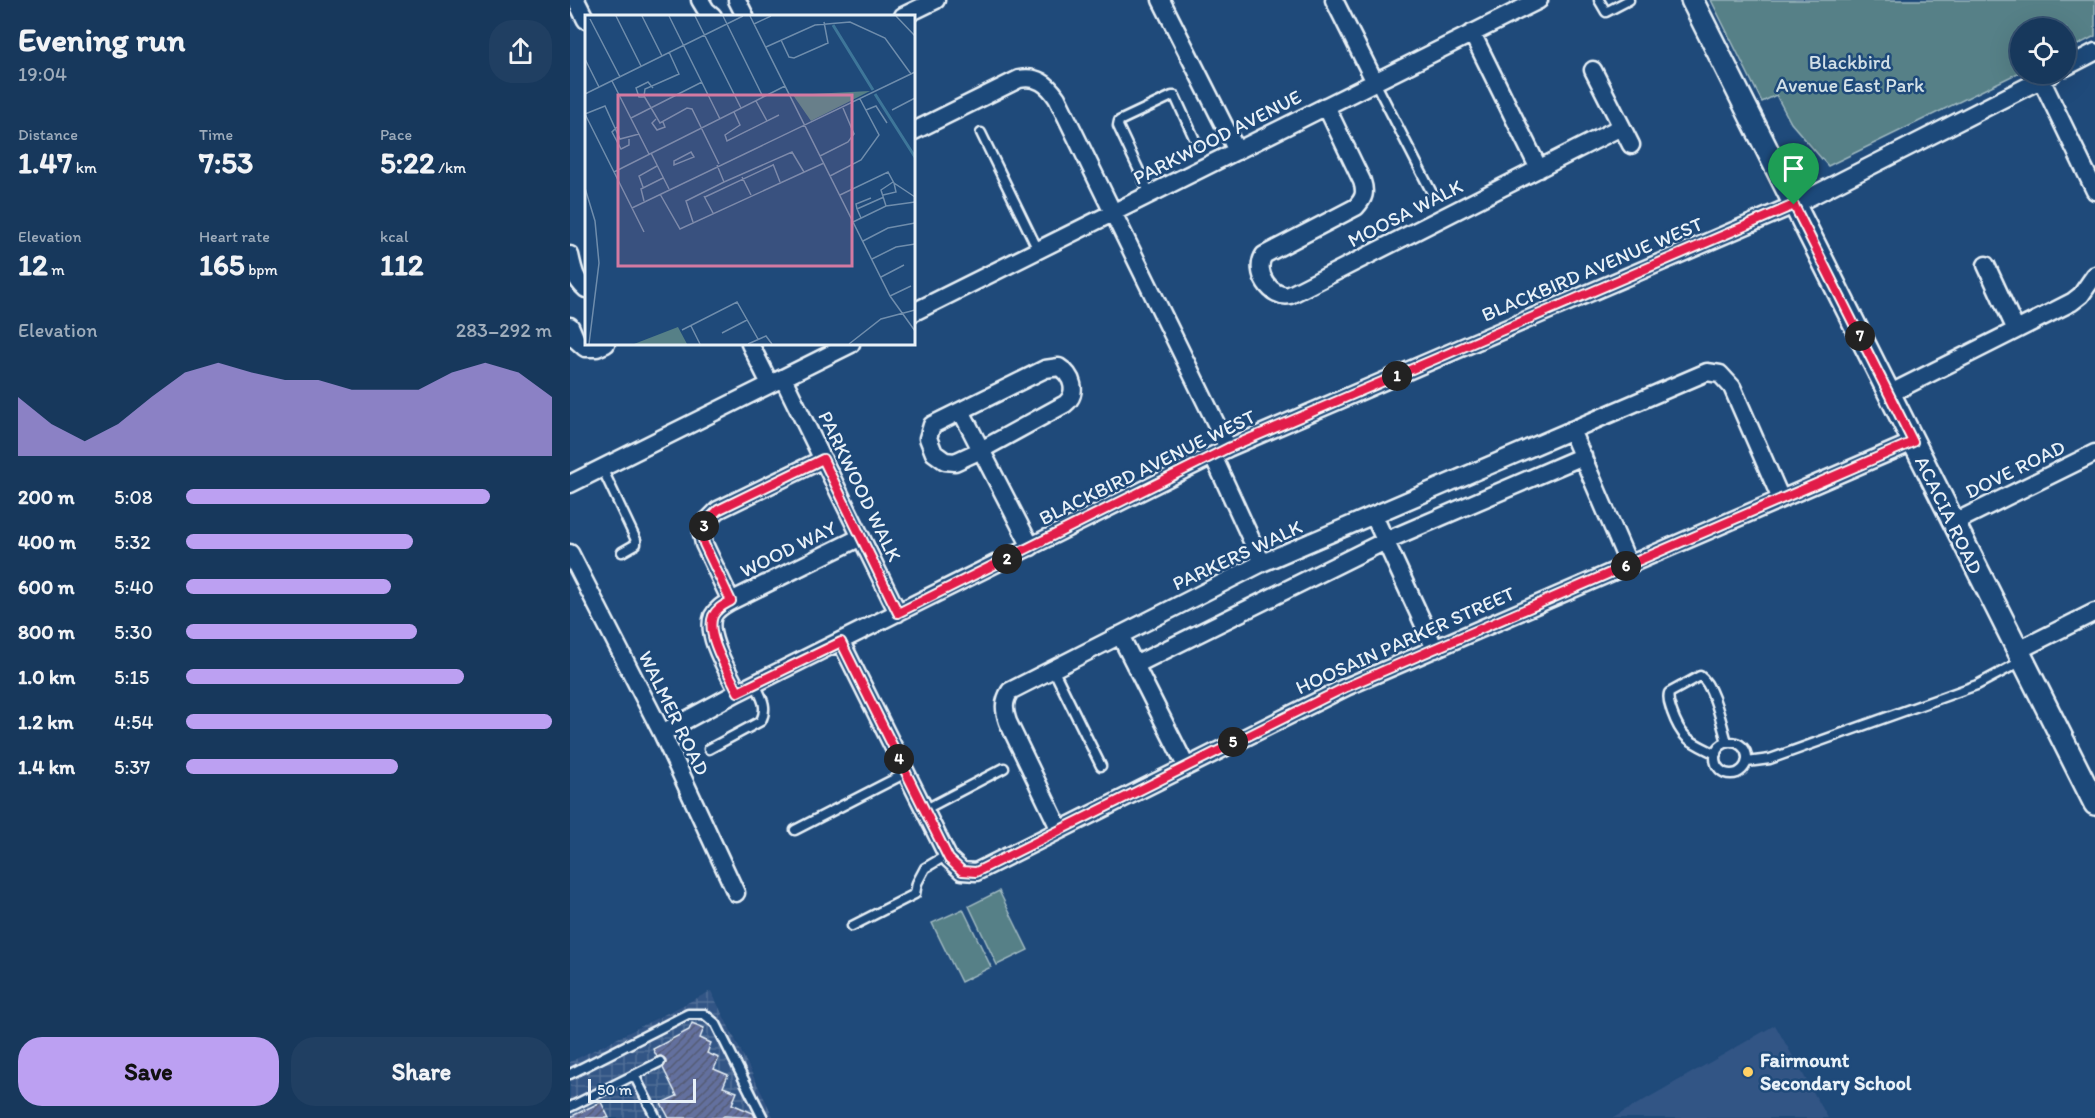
<!DOCTYPE html>
<html lang="en">
<head>
<meta charset="utf-8">
<style>
	body { margin:0; font-family:Itim,sans-serif; background:#203f62; color:#f1f3f6; height:100vh; display:flex; flex-direction:column; font-size:22px; white-space:nowrap }
	* { box-sizing:border-box; margin:0 }
	p { font-size:20px; color:#9eacbb }
	.icon { flex:none; width:33px; height:33px; fill:none; stroke:currentColor; stroke-width:2; stroke-linecap:round; stroke-linejoin:round }
	.map { position:relative; flex:1; overflow:hidden }
	.sheet { display:flex; flex-direction:column; background:#17385c; width:570px }
	.sheet>* { flex:none }
	.fabs { position:absolute; left:1440px; top:18px; display:grid; gap:12px }
	.fabs a { display:grid; place-items:center; width:66px; height:66px; border-radius:50%; background:#17385c; box-shadow:0 6px 24px #0002,0 0 0 2px #365272; font-size:30px }
	.scale { position:absolute; left:18px; bottom:15px; width:108px; box-sizing:border-box; padding-left:6px; border:3px solid #e8f1f8; border-top:0; font-size:16px; line-height:21px; white-space:nowrap; color:#e8f1f8; -webkit-text-stroke:4px #1f4a7a; paint-order:stroke }
	.pin { position:absolute; display:grid; place-items:center; width:51px; height:51px; color:#fff; margin:-62px -26px; border-radius:50% 50% 50% 0; rotate:-45deg; box-shadow:0 0 6px #0007 }
	.pin .icon { rotate:45deg }
	.km { position:absolute; width:30px; height:30px; margin:-15px; border-radius:50%; background:#222; color:#fff; font-size:16px; line-height:30px; text-align:center }
	.round { display:grid; place-items:center; flex:none; width:63px; height:63px; border-radius:24px; background:#203f62 }
	.head { display:flex; align-items:center; justify-content:space-between; height:102px; padding:0 18px }
	h1 { font-size:33px; font-weight:800; line-height:45px }
	.metrics { display:grid; grid-template-columns:repeat(3,1fr); gap:9px; height:102px; padding:6px 18px }
	.metrics div { display:grid; align-content:center }
	.metrics b { font-size:30px; font-weight:800 }
	.metrics small { font-size:16px; font-weight:400 }
	.metrics p { font-size:16px }
	.chart { height:168px; padding:12px 18px }
	.chart p { display:flex; justify-content:space-between }
	.chart svg { width:100%; height:108px; margin-top:6px; fill:#bca0f2; opacity:.7 }
	.button { display:flex; gap:12px; margin-top:auto; padding:12px 18px }
	.button a { flex:1; height:69px; border-radius:24px; background:#bca0f2; color:#111; font-size:24px; font-weight:800; line-height:69px; text-align:center }
	.button a+a { background:#203f62; color:#f1f3f6 }
	ul { padding:0 18px; list-style:none; font-size:20px }
	li { display:grid; grid-template-columns:96px 72px 1fr; align-items:center; height:45px }
	li i { height:15px; border-radius:8px; background:#bca0f2 }
	main { display:flex; flex:1; min-height:0 }
	.map>svg:first-child { display:block }
	.built { fill:#335585 }
	.industrial { fill:url(#industrial-grid) }
	.green { fill:#568087; stroke:#9fb8c0; stroke-width:1.5 }
	.building { fill:url(#building-hatch); stroke:#e8f1f8; stroke-width:1.5 }
	.lines { fill:none; stroke-linecap:round; stroke-linejoin:round }
	.service-casing { stroke:#e8f1f8; stroke-width:13 }
	.minor-casing { stroke:#e8f1f8; stroke-width:21 }
	.tertiary-casing { stroke:#e8f1f8; stroke-width:26 }
	.service { stroke:#1f4a7a; stroke-width:8 }
	.minor { stroke:#1f4a7a; stroke-width:16 }
	.tertiary { stroke:#1f4a7a; stroke-width:21 }
	.route-casing { stroke:#fff; stroke-width:12 }
	.route { stroke:#e11d48; stroke-width:8 }
	.poi-dot { fill:#ffd166; stroke:#1f4a7a; stroke-width:2 }
	.labels { text-anchor:middle; dominant-baseline:central; stroke-width:5; stroke-linejoin:round; paint-order:stroke }
	.park-label { font-size:20px; fill:#d2e0e7; stroke:#1f4a7a }
	.street-label { font-size:20px; fill:#e8f1f8; stroke:#1f4a7a }
	.poi-label { font-size:20px; font-weight:bold; fill:#e8f1f8; stroke:#1f4a7a; text-anchor:start }
	.inset-river { fill:none; stroke:#3e7699; stroke-width:3 }
	.inset-road { fill:none; stroke:#6f8dac; stroke-width:1.5 }
	.view { fill:#d37aa2; fill-opacity:0.15; stroke:#d37aa2; stroke-width:3 }
	.inset-edge { fill:none; stroke:#e8f1f8; stroke-width:3 }
</style>
</head>
<body>
<main>
<section class="sheet">
<div class="head"><div><h1>Evening run</h1><p>19:04</p></div><a class="round"><svg class="icon" aria-label="share" viewBox="0 0 24 24"><path d="M12 15V3M7 8l5-5 5 5M5 13v7h14v-7"/></svg></a></div>
<div class="metrics">
<div><p>Distance</p><b>1.47<small> km</small></b></div>
<div><p>Time</p><b>7:53</b></div>
<div><p>Pace</p><b>5:22<small> /km</small></b></div>
</div>
<div class="metrics">
<div><p>Elevation</p><b>12<small> m</small></b></div>
<div><p>Heart rate</p><b>165<small> bpm</small></b></div>
<div><p>kcal</p><b>112</b></div>
</div>
<div class="chart"><p><span>Elevation</span>283–292 m</p>
<svg viewBox="0 0 160 44" preserveAspectRatio="none"><path d="M0 44V20L10 31L20 38L30 31L40 20L50 10L60 6L70 10L80 13L90 13L100 17L110 17L120 17L130 10L140 6L150 10L160 20V44z"/></svg>
</div>
<ul>
<li><b>200 m</b>5:08<i style="width:83%"></i></li>
<li><b>400 m</b>5:32<i style="width:62%"></i></li>
<li><b>600 m</b>5:40<i style="width:56%"></i></li>
<li><b>800 m</b>5:30<i style="width:63%"></i></li>
<li><b>1.0 km</b>5:15<i style="width:76%"></i></li>
<li><b>1.2 km</b>4:54<i style="width:100%"></i></li>
<li><b>1.4 km</b>5:37<i style="width:58%"></i></li>
</ul>
<div class="button"><a>Save</a><a>Share</a></div>
</section>
<div class="map">
<svg width="1525" height="1118" viewBox="0 0 1525 1118">
	<defs>
		<pattern id="industrial-grid" width="8" height="8" patternUnits="userSpaceOnUse" patternTransform="scale(1.5)"><rect width="8" height="8" fill="#335585"/><path d="M0 4h8M4 0v8" fill="none" stroke="#516e97"/></pattern>
		<pattern id="building-hatch" width="6" height="6" patternUnits="userSpaceOnUse" patternTransform="scale(1.5)"><rect width="6" height="6" fill="#63709e"/><path d="M-1 1l2-2M0 6l6-6M5 7l2-2" fill="none" stroke="#545c74"/></pattern>
	</defs>
	<rect width="100%" height="100%" fill="#1f4a7a"/>
	<filter id="ink" filterUnits="userSpaceOnUse"><feTurbulence type="fractalNoise" baseFrequency=".0167" numOctaves="2"/><feDisplacementMap in="SourceGraphic" scale="12" xChannelSelector="R" yChannelSelector="G"/><feConvolveMatrix kernelMatrix="1 2 1 2 8 2 1 2 1" color-interpolation-filters="sRGB"/></filter>
	<g filter="url(#ink)">
		<path class="built" d="M1205 1025 1258 1118H1043Z"/>
		<path class="industrial" d="M141 991 204 1118H0V1062Z"/>
		<path class="green" d="M1141 0H1525V36L1496 51V28H1450V72L1258 166 1221 123 1206 95 1192 102Z
			M429 891 458 950 427 965 399 906Z
			M393 909 421 967 391 982 362 923Z"/>
		<path class="building" d="M122 1023 134 1028 130 1038 141 1043 137 1053 149 1058 144 1069 158 1075 153 1087 167 1092 162 1104 183 1113 186 1118 154 1116 151 1118H99L91 1103 107 1096 93 1068 96 1063 95 1059 91 1056 87 1057 83 1049 119 1030Z
			M31 1102 39 1118H0V1117Z"/>
		<g class="lines">
			<defs>
				<path id="service" d="M1029 0 1036 12 1059 0
					M805 82 863 195
					M411 133 468 250
					M580 194 548 126 549 121 602 96H605L625 140
					M32 468 66 540V544L52 552
					M483 669 531 766
					M1145 758a16 16 0 1 1 32 0a16 16 0 1 1-32 0Z
					M139 749 191 721C198 707 192 698 185 684
					M1146 754C1120 741 1112 740 1102 712 1100 705 1097 700 1099 693L1130 676C1144 685 1152 726 1157 742
					M1177 762 1200 759 1407 685 1452 661
					M354 810 434 768
					M225 830 336 773
					M282 926 345 894 347 883 355 868 377 855
					M0 1074 118 1014H134L146 1024 193 1118
					M64 1075 90 1062
					M0 1107 64 1075 86 1118"/>
				<path id="minor" d="M6 0 16 20
					M130 0 136 10 143 16
					M167 0 175 16
					M591 0 667 151
					M764 0 805 82
					M333 16 366 0
					M902 33 969 169
					M1496 67 1525 52
					M1023 70 1061 145
					M1471 79 1525 191
					M756 106 792 181C796 193 794 198 786 207L694 255C683 272 701 299 720 295L1051 127
					M344 131 449 79C467 76 477 83 487 98L658 448
					M0 255C3 269 5 280 16 289
					M1416 265 1446 330
					M344 312 969 0
					M0 326 6 340 15 348H27L36 344
					M180 344 200 384
					M489 367C502 375 509 393 495 404L411 450 385 462 375 461 364 453 358 438 362 425 475 369Z
					M213 378 328 613
					M1319 394 1502 302 1511 295 1525 275
					M391 411 461 547
					M1001 430 1059 565
					M643 456 692 563
					M0 484 281 344
					M804 516 865 649
					M1383 523 1525 453
					M0 553 92 733 166 893
					M161 601 134 544 132 534 134 524 148 510 253 459
					M550 635 616 766
					M271 642 379 859 392 871 406 872 776 687 1343 442
					M1447 651 1525 612
					M565 665 815 541 1013 456
					M168 692C160 674 135 636 143 616 147 608 154 605 161 601L291 537
					M92 733 168 692 658 448 1224 205 1482 74
					M489 828 438 722C434 710 433 702 440 691L692 563 1137 372 1150 374 1162 387 1211 499"/>
				<path id="tertiary" d="M1122 0 1525 804"/>
			</defs>
			<use href="#service" class="service-casing"/>
			<use href="#minor" class="minor-casing"/>
			<use href="#tertiary" class="tertiary-casing"/>
			<use href="#service" class="service"/>
			<use href="#minor" class="minor"/>
			<use href="#tertiary" class="tertiary"/>
		</g>
	</g>
	<g class="lines" filter="url(#ink)">
		<defs>
			<path id="route" d="M1224 205 1343 442 776 687 406 872 392 871 379 859 271 642 168 692C160 674 135 636 143 616 147 608 154 605 161 601L134 544 132 534 134 524 148 510 253 459 328 613 658 448Z"/>
		</defs>
		<use href="#route" class="route-casing"/>
		<use href="#route" class="route"/>
	</g>
	<circle class="poi-dot" cx="1178" cy="1072" r="6"/>
	<g class="labels">
		<g class="park-label">
			<text x="1280" y="62">Blackbird<tspan x="1280" dy="23">Avenue East Park</tspan></text>
		</g>
		<g class="street-label">
			<text transform="translate(647 137) rotate(-27)">PARKWOOD AVENUE</text>
			<text transform="translate(835 213) rotate(-27)">MOOSA WALK</text>
			<text transform="translate(1022 269) rotate(-23)">BLACKBIRD AVENUE WEST</text>
			<text transform="translate(577 467) rotate(-26)">BLACKBIRD AVENUE WEST</text>
			<text transform="translate(1445 469) rotate(-26)">DOVE ROAD</text>
			<text transform="translate(290 486) rotate(64)">PARKWOOD WALK</text>
			<text transform="translate(1379 515) rotate(64)">ACACIA ROAD</text>
			<text transform="translate(218 549) rotate(-26)">WOOD WAY</text>
			<text transform="translate(667 555) rotate(-25)">PARKERS WALK</text>
			<text transform="translate(835 640) rotate(-24)">HOOSAIN PARKER STREET</text>
			<text transform="translate(104 713) rotate(64)">WALMER ROAD</text>
		</g>
		<g class="poi-label">
			<text x="1190" y="1060">Fairmount<tspan x="1190" dy="23">Secondary School</tspan></text>
		</g>
	</g>
	<g transform="translate(15 15)">
		<rect width="330" height="330" fill="#1f4a7a"/>
		<path d="M285 76 226 106 208 80Z" fill="#568087"/>
		<path d="M93 312 102 329H49Z" fill="#568087"/>
		<path class="inset-river" d="M248 10 288 75M290 79 330 142"/>
		<path class="inset-road" d="M31 1 56 51M57 1 77 41M84 1 135 104M110 1 156 93M138 1 178 82M165 1 305 281 330 316M311 1 330 21M5 4 35 62M169 9 186 1M196 25 204 42 209 43 243 28 239 7M181 32 230 10 265 7 300 23 326 59M84 37 94 59 60 74 59 81 75 108 102 93 107 94 134 149M0 44 14 72M27 66 64 139M0 79 158 1M60 82H54L51 73 63 67 68 73M171 86 182 106M281 95 291 91 302 108M307 95 330 83M149 97 155 110 140 120 142 126 194 100M0 99 59 217M0 99 20 91 35 124 54 119M46 103 117 67M71 104 67 108 72 115 80 112 78 107M32 112 27 117 36 134 44 130V124M106 137 109 142 89 150V146ZM66 138 84 174M235 141 263 127 269 119 258 93M188 149 195 167M132 150 139 167M29 157 200 71M245 161 276 145 294 120 275 84M157 162 166 180M58 172 54 161 72 151M0 173 10 206 14 248 4 329M75 179 95 214 239 148M255 180 303 157 309 168 330 182M298 180 311 177 309 168M119 181 128 198M120 182 188 150M59 186 56 174 78 163M301 191 296 175 308 167M47 193 330 57M272 194 271 189 286 183M276 203 272 194 299 182M108 207 101 186 139 167 207 137 219 157M268 207 301 191 330 187M278 226 303 213 330 208M287 244 311 232 330 229M296 262 319 250M305 281 326 271M106 311 115 329M97 315 152 287 173 324M137 318 162 305M163 329 181 321 187 329M264 329 296 304 330 295"/>
		<path class="view" d="M33 80H267V251H33Z"/>
		<rect width="330" height="330" class="inset-edge"/>
	</g>
</svg>
<div class="fabs">
<a><svg class="icon" aria-label="locate" viewBox="0 0 24 24"><circle cx="12" cy="12" r="6"/><path d="M12 2v4M12 18v4M2 12h4M18 12h4"/></svg></a>
</div>
<div class="scale">50 m</div>
<div class="pin" style="left:1224px;top:205px;background:#1e9e55"><svg class="icon" aria-label="arrive" viewBox="0 0 24 24"><path d="M6 21V4h12l-3 4 3 4H6"/></svg></div>
<b class="km" style="left:827px;top:376px">1</b>
<b class="km" style="left:437px;top:559px">2</b>
<b class="km" style="left:134px;top:526px">3</b>
<b class="km" style="left:329px;top:759px">4</b>
<b class="km" style="left:663px;top:742px">5</b>
<b class="km" style="left:1056px;top:566px">6</b>
<b class="km" style="left:1290px;top:336px">7</b>
</div>
</main>
</body>
</html>
